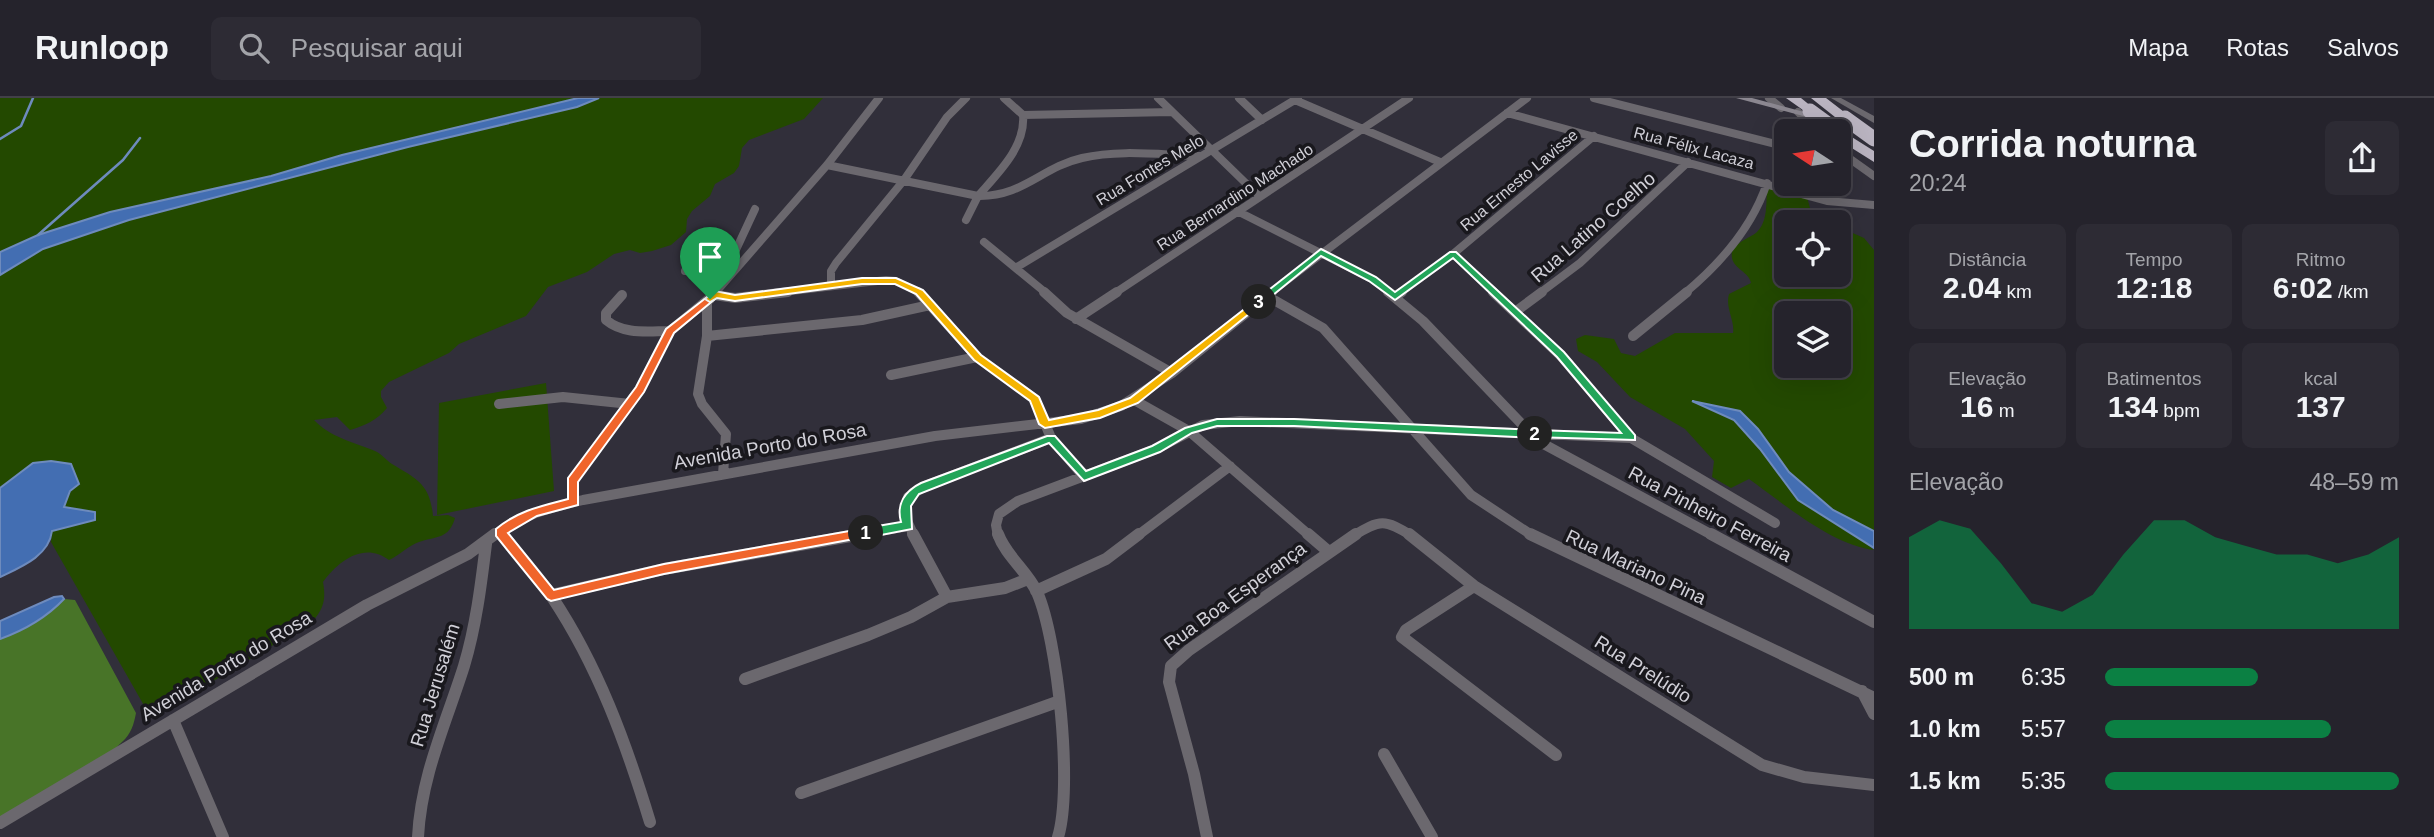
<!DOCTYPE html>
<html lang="pt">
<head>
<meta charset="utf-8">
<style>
	body { margin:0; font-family:Helvetica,sans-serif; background:#2d2b34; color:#f1f3f6; height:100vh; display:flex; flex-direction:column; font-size:26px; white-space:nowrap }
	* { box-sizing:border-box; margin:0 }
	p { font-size:23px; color:#a3a4a9 }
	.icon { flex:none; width:38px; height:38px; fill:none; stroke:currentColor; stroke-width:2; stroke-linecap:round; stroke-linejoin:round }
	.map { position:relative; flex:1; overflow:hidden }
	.details { display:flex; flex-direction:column; background:#25232c; width:560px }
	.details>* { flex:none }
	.needle { width:46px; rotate:282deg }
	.controls { position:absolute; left:1774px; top:21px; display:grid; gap:14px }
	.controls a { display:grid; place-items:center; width:77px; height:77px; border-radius:10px; background:#25232c; box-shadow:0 7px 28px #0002,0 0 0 2px #424048; font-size:35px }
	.pin { position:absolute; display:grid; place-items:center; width:60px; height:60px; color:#fff; margin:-72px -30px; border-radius:50% 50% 50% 0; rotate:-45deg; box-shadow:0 0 7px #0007 }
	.pin .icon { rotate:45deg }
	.km { position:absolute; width:35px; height:35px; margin:-18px; border-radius:50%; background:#222; color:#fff; font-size:19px; line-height:35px; text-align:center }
	.round { display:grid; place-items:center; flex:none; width:74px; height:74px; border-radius:10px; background:#2d2b34 }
	.head { display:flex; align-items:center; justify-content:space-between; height:119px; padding:0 35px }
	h1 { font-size:38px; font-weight:700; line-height:52px }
	.figures { display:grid; grid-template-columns:repeat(3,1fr); gap:10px; height:119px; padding:7px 35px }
	.figures div { display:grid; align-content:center; border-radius:10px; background:#2d2b34; text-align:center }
	.figures b { font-size:30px; font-weight:700 }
	.figures small { font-size:19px; font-weight:400 }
	.figures p { font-size:19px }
	.chart { height:196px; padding:14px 35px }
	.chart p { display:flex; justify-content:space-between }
	.chart svg { width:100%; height:126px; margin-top:7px; fill:#0b8043; opacity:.7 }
	ul { padding:0 35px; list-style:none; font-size:23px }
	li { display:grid; grid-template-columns:112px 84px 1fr; align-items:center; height:52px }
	li i { height:18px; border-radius:9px; background:#0b8043 }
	header { display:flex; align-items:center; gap:42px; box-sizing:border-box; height:98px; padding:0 35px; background:#25232c; border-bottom:2px solid #424048 }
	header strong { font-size:33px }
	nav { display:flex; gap:38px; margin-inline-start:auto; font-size:24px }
	.search { width:490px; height:63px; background:#2d2b34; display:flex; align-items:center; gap:18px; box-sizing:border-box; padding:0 24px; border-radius:10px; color:#a3a4a9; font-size:26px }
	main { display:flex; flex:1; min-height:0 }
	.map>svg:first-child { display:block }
	.green { fill:#234900; fill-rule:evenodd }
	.forest { fill:#487428 }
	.water { fill:#436eb2; stroke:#6e8bbd; stroke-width:2 }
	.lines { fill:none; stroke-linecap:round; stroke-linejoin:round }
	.stream { stroke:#6e8bbd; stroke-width:2.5 }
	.minor-far2 { stroke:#6b686e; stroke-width:8 }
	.minor-far1 { stroke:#6b686e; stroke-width:10 }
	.minor { stroke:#6b686e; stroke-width:12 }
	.tertiary { fill:#6b686e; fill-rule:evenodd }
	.secondary { fill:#8b8790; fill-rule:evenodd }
	.motorway { fill:#bab4c1; fill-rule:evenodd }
	.motorway-bridge { stroke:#bab4c1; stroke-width:15 }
	.split-1 { fill:#f0652b; stroke:#fff; stroke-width:2 }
	.split-2 { fill:#22a559; stroke:#fff; stroke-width:2 }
	.split-3 { fill:#22a559; stroke:#fff; stroke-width:2 }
	.split-4 { fill:#f5b400; stroke:#fff; stroke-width:2 }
	.labels { text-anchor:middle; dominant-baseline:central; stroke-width:7; stroke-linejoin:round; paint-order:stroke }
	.far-street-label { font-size:16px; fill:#d1d0d8; stroke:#19181d }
	.street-label { font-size:19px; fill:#d1d0d8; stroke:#19181d }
</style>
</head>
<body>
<header>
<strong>Runloop</strong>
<div class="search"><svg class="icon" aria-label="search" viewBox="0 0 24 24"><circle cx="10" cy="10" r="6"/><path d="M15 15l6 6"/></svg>Pesquisar aqui</div>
<nav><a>Mapa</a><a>Rotas</a><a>Salvos</a></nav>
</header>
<main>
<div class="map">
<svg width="1874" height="739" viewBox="0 0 1874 739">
	<rect width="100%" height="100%" fill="#312f3a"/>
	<path class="green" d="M0 0H578L342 57 271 78 110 114 0 154Z
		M599 0H823L804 21 749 42 742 50 739 68 734 75 715 86 710 98 692 113 687 121 686 134 671 147 652 153 640 155 630 152 614 156 587 174 548 189 526 218 459 246 449 255 389 284 381 293V299L387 310C376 323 366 327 350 332L337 319 314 322C330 339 353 344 375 353 382 356 386 362 392 366 417 381 430 386 433 418L448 417 455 420C449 441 437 438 419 444 409 447 400 457 389 462 364 443 338 463 323 484 326 501 324 510 313 523L162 614 146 611 51 444 52 433 95 422 94 414 64 409 70 393 79 386 75 377 33 365 0 390V177L43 151 129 122 408 49 577 9Z
		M1772 89 1807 99 1811 114 1829 124H1787V177H1839V129L1864 140 1874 152V433L1833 412 1789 374 1758 331 1734 322 1760 351 1874 452C1832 447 1784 406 1749 381L1731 390 1712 379 1714 363 1685 331 1630 299 1597 264 1578 253 1576 241 1585 237 1614 241 1621 255 1635 258 1675 235H1733C1735 222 1725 210 1729 196L1751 185C1749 174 1734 171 1732 160 1729 146 1749 141 1757 134 1768 123 1766 105 1767 91ZM1787 215H1839V268H1787Z
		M546 285 554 393 437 417 439 305Z"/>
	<path class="forest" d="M64 501 75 502 136 615C134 626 131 636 122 644 93 673 37 698 0 719V541C25 532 46 520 64 501Z"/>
	<path class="water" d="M578 0H599L577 9 408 49 129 122 43 151 0 177V154L38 137 110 114 271 78 342 57Z
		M1692 303 1740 313 1758 331 1789 374 1833 412 1874 433V450L1798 402 1760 351 1734 322Z
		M51 363 71 366 79 386 70 393 64 409 95 414V422L52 433C49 458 21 469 0 479V390L33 365Z
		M62 498 64 501C46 520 25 532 0 541V523L54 499Z"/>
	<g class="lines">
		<path class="stream" d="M0 41 21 28 33 0
			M38 137 123 62 140 40"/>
		<path class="minor-far2" d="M1158 0 1259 98
			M1239 0 1262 22
			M1594 0 1787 49
			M1769 0 1781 10
			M1295 2 1440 64
			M1798 14 1817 33
			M1507 15 1827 103 1874 107
			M1023 17 1172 14
			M1839 53 1874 78
			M827 67 978 98C997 76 1026 49 1023 17L1004 0
			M1237 113 1372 181 1390 195
			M966 122 978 98C1023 99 1042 69 1082 60 1120 51 1161 57 1200 58
			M984 144 1046 195
			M1453 156 1495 195
			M1017 169 1298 0
			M685 173 707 174
			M831 188V173L836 165 904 82 947 19 966 0
			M711 195 713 183 707 174 712 168 734 156 755 111
			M715 195 827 67 879 0
			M774 195 886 182 896 183 920 195
			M1115 195 1409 0
			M1270 195 1527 0
			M1400 195 1453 156 1594 38
			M1540 195 1580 165 1688 64
			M1685 195C1721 165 1752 130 1767 85"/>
		<path class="minor-far1" d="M918 194 977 259 1035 301 1051 340 1084 379
			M1044 194 1067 215 1172 275
			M1388 194 1423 223 1538 343 1714 438
			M1493 194 1560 257 1631 340
			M622 197 606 215V222C624 237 648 233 670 233
			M714 197 735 200 788 194
			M1267 198 1323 230 1471 397 1533 438
			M1395 199 1402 194
			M710 201 711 194
			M707 205V238L698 296 702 306 726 336 723 376
			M1515 214 1542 194
			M1076 221 1117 194
			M707 238 862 222 930 207
			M1633 238 1687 194
			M891 277 977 259
			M1134 302 1189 333 1310 438
			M499 306 563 299 630 306
			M574 404 572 383 640 291 670 233 717 194
			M500 434 503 438
			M493 438C521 417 549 410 583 402L935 338 1081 321 1121 308 1172 275 1272 194
			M852 438 908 428
			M914 438 904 416 908 399 925 388 1051 340
			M998 438 996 427 999 416 1018 403 1156 351 1203 327 1240 323 1631 340 1775 425
			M1137 438 1230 368
			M1353 438C1380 421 1385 421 1412 438"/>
		<path class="minor" d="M502 436C519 457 537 476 552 499 598 568 626 645 650 724
			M913 436 947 499
			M998 436C1006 458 1027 473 1037 494 1058 542 1073 690 1058 739
			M1308 436 1329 454
			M1409 436 1474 488 1762 667 1804 679 1874 687
			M1530 436 1874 600
			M1711 436 1874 524
			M1474 488 1406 532 1402 539 1556 657
			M1036 493 1106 461 1139 436
			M551 497 664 471 862 436
			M745 581 868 537 911 519 947 499 1005 490 1028 481
			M1862 593 1874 616
			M173 622 223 739
			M1384 656 1432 739
			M801 695 1057 604
			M0 725 367 507 468 456 495 436
			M418 739C421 678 446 625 464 568 476 528 481 487 486 446
			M1207 739 1194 676 1169 584 1171 568 1189 552 1356 436"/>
		<path class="tertiary" d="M1831 0H1841L1874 18V25Z"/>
		<path class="secondary" d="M1736 0H1752L1864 30 1859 33Z"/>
		<path class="motorway" d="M1786 0H1801L1817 13 1810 17Z
			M1811 0H1826L1852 20 1845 24 1840 23Z
			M1839 31 1874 53V64L1839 42V33H1833Z"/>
		<path class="motorway-bridge" d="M1810 13 1836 32
			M1845 20 1874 41"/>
	</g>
	<path class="split-1" d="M707 199 715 201 674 235 644 294 578 384V407L537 418 508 435 554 492 664 466 866 430 872 435 870 438 664 476 551 503 547 501 496 438V431C517 413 541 408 568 401V380L636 289 666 231Z"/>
	<path class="split-2" d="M1217 321H1294L1535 332 1540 336 1535 340 1294 328H1217L1192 335 1160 354 1084 383 1049 345 919 396 911 408 912 431 866 440 860 435 866 430 901 424C896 406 905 393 921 385L1047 338H1055L1086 373 1152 348 1185 330Z"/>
	<path class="split-3" d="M1321 151 1376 179 1395 194 1450 154H1456L1564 254 1635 337V342L1531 339V333L1535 332 1621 335 1557 259 1453 160 1395 202 1369 183 1321 158 1262 206H1256V202Z"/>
	<path class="split-4" d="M862 180H896L923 192 981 257 1039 299 1049 322 1098 312 1130 300 1256 202 1264 204 1138 305 1100 320 1045 330 1039 326 1030 303 974 262 916 196 895 186H862L735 203 717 200 710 204 705 201 715 193 735 197Z"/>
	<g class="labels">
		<g class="far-street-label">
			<text transform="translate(1694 50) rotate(15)">Rua Félix Lacaza</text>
			<text transform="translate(1150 72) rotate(-31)">Rua Fontes Melo</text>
			<text transform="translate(1519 82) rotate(-40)">Rua Ernesto Lavisse</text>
			<text transform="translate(1235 99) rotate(-33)">Rua Bernardino Machado</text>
		</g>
		<g class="street-label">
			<text transform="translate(1593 129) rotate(-41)">Rua Latino Coelho</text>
			<text transform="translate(770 348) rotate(-10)">Avenida Porto do Rosa</text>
			<text transform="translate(1710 416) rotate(28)">Rua Pinheiro Ferreira</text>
			<text transform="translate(1636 469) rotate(25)">Rua Mariano Pina</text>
			<text transform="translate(1235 498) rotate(-36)">Rua Boa Esperança</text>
			<text transform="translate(226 568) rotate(-31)">Avenida Porto do Rosa</text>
			<text transform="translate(1643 571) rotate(32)">Rua Prelúdio</text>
			<text transform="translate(435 587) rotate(-73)">Rua Jerusalém</text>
		</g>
	</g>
</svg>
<div class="controls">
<a><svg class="needle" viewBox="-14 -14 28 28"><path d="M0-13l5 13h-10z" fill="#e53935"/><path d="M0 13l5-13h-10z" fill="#a3a4a9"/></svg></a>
<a><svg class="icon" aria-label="locate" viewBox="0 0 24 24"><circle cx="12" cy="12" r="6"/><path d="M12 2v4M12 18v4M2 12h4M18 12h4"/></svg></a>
<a><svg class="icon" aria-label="layers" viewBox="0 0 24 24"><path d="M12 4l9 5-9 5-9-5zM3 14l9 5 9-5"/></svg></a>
</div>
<div class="pin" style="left:710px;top:201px;background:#1e9e55"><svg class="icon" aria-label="arrive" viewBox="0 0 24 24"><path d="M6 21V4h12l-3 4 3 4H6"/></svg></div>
<b class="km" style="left:866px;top:435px">1</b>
<b class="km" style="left:1535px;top:336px">2</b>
<b class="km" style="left:1259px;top:204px">3</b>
</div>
<section class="details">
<div class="head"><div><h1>Corrida noturna</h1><p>20:24</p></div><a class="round"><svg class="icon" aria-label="share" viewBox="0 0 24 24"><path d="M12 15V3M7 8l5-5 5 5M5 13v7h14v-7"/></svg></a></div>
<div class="figures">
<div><p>Distância</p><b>2.04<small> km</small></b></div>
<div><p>Tempo</p><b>12:18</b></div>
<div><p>Ritmo</p><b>6:02<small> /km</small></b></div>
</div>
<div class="figures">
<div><p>Elevação</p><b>16<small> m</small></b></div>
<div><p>Batimentos</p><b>134<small> bpm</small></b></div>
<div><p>kcal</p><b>137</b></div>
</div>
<div class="chart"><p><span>Elevação</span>48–59 m</p>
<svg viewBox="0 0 160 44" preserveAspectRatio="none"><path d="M0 44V12L10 6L20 9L30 21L40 35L50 38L60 32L70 18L80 6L90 6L100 12L110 15L120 18L130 18L140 21L150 18L160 12V44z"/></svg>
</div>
<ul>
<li><b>500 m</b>6:35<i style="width:52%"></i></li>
<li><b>1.0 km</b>5:57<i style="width:77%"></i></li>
<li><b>1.5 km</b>5:35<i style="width:100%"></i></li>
</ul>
</section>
</main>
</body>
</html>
